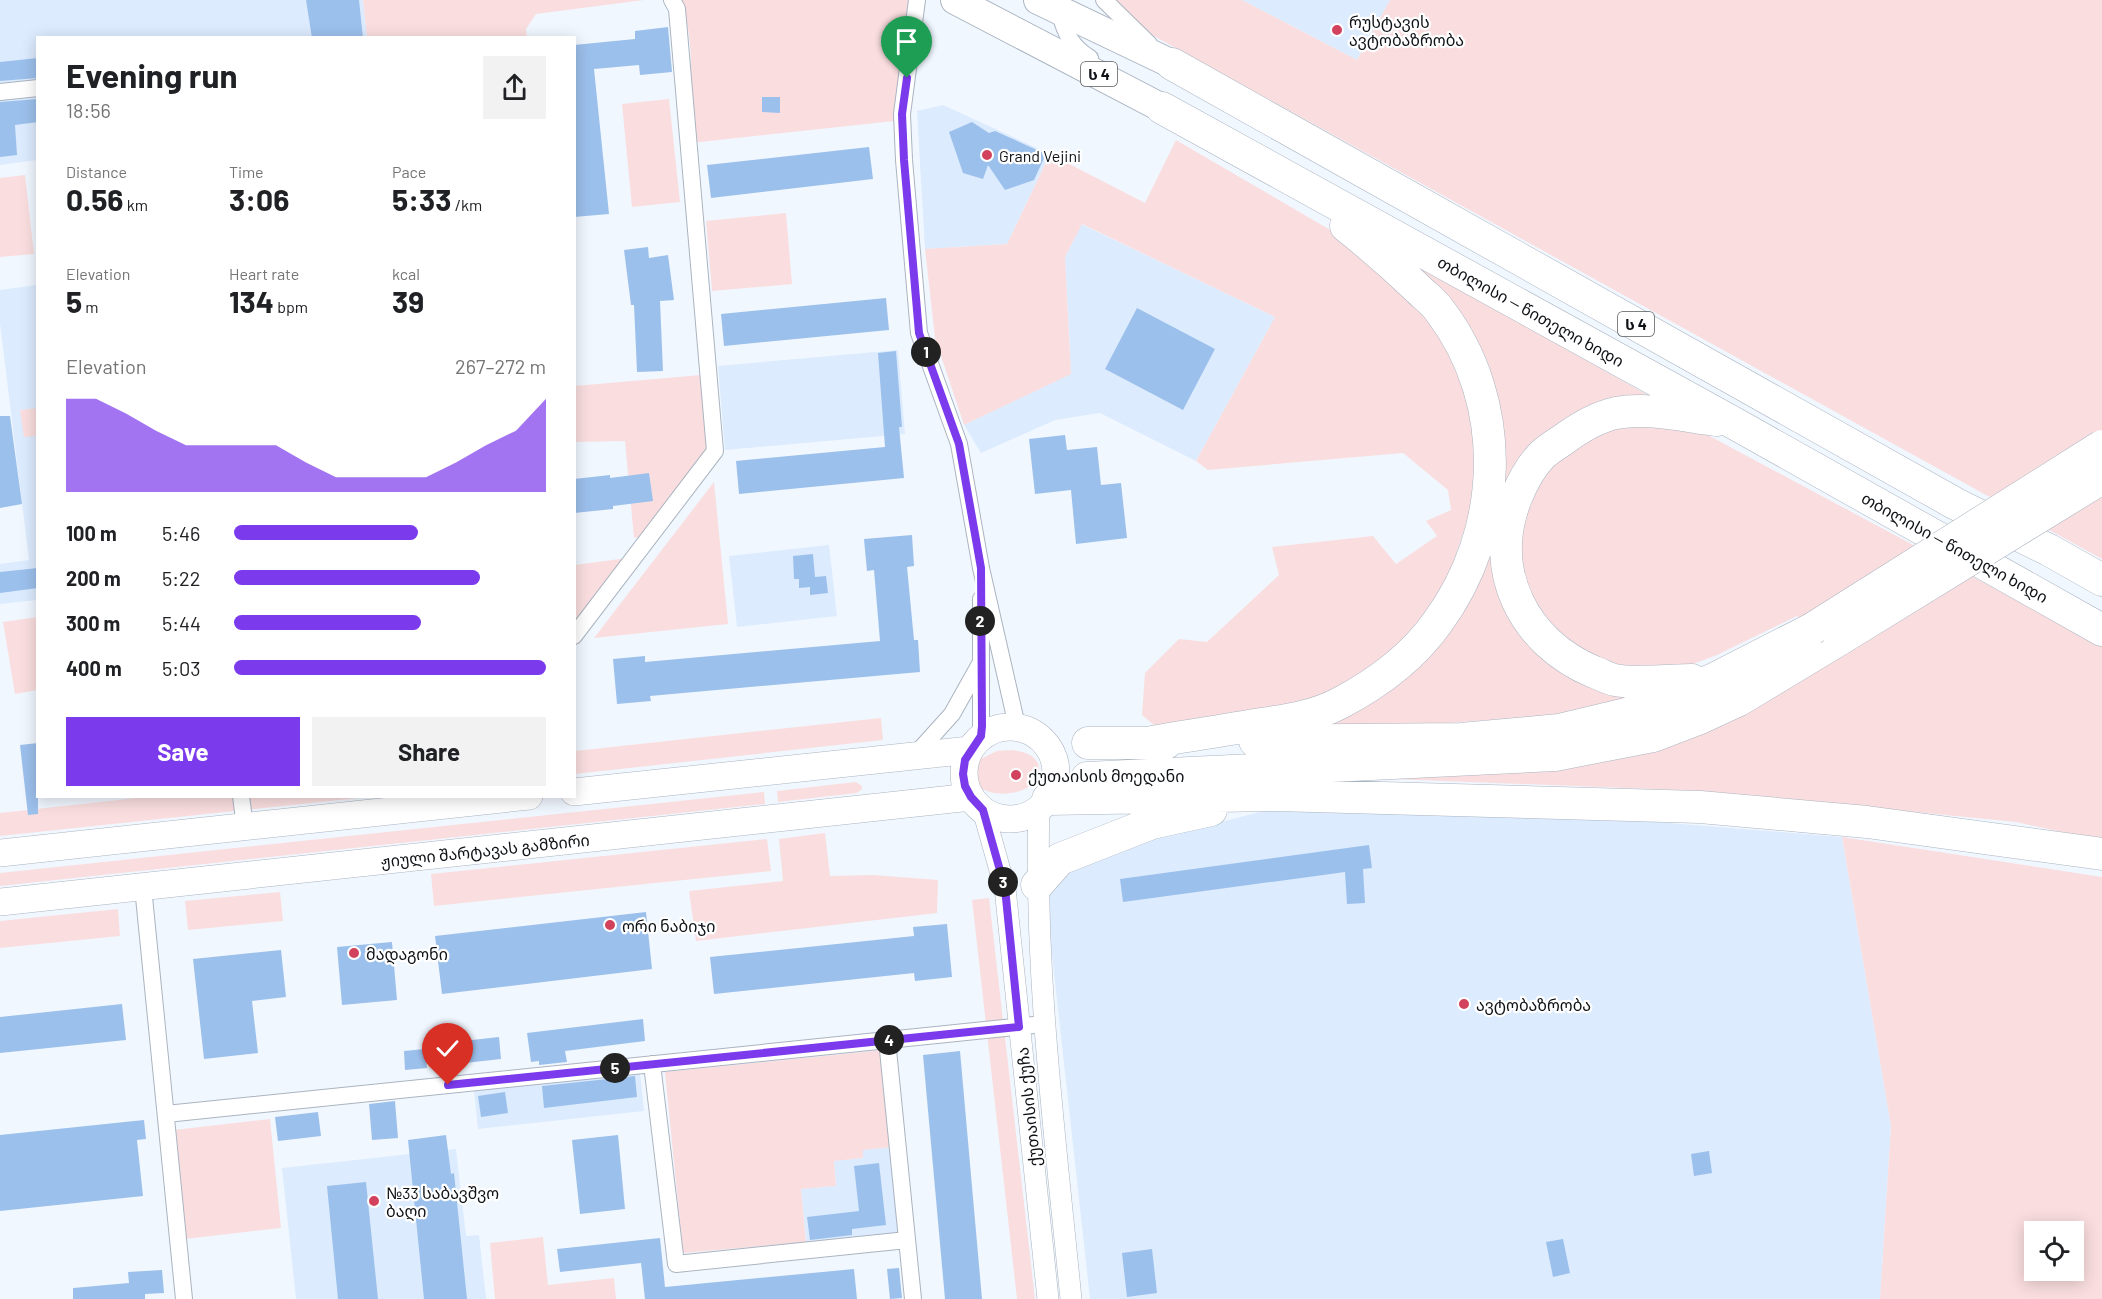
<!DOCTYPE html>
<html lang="en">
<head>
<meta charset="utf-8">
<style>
	body { margin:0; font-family:Barlow,"Noto Sans Georgian",sans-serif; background:#f2f2f2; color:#202124; height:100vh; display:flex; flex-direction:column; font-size:22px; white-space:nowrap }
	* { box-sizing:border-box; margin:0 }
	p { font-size:20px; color:#757577 }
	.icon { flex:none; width:33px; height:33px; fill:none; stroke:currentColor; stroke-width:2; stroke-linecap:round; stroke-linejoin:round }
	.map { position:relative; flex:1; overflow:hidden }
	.drawer { position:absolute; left:36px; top:36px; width:540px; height:762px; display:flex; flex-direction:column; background:#fff; border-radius:0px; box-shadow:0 3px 15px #0003 }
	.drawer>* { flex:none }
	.buttons { position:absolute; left:2024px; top:1221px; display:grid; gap:12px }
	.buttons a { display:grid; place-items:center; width:60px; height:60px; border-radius:0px; background:#fff; box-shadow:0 3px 15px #0003; font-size:30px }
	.pin { position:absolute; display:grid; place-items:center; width:51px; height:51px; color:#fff; margin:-62px -26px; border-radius:50% 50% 50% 0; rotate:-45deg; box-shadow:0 0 6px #0007 }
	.pin .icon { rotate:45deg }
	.km { position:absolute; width:30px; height:30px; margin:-15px; border-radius:50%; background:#222; color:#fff; font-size:16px; line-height:30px; text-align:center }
	.round { display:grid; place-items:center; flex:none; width:63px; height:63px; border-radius:0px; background:#f2f2f2 }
	.headline { display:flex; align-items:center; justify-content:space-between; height:102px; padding:0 30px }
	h1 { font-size:33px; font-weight:700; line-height:45px }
	.figures { display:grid; grid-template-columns:repeat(3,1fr); gap:9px; height:102px; padding:6px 30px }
	.figures div { display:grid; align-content:center }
	.figures b { font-size:30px; font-weight:700 }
	.figures small { font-size:16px; font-weight:400 }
	.figures p { font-size:16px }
	.chart { height:168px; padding:12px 30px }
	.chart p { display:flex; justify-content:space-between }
	.chart svg { width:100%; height:108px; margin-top:6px; fill:#7c3aed; opacity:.7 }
	.button { display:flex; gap:12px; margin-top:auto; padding:12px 30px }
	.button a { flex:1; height:69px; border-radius:0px; background:#7c3aed; color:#fff; font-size:24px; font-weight:700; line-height:69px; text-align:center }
	.button a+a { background:#f2f2f2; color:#202124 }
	ul { padding:0 30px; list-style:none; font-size:20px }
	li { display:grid; grid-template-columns:96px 72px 1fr; align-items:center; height:45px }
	li i { height:15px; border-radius:8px; background:#7c3aed }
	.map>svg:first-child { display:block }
	.built { fill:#dcebfe }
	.green { fill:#fadedf; fill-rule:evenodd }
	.building { fill:#9cc0ec }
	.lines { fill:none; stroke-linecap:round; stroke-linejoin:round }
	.minor-casing { stroke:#aab4c0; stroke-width:18 }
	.tertiary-casing { stroke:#aab4c0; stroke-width:22 }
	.primary-casing { stroke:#aab4c0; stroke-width:28 }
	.trunk-casing { stroke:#aab4c0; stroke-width:30 }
	.motorway-casing { stroke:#aab4c0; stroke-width:33 }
	.minor { stroke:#fff; stroke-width:16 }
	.tertiary { stroke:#fff; stroke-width:21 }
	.primary { stroke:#fff; stroke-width:27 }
	.trunk { stroke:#fff; stroke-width:28 }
	.motorway { stroke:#fff; stroke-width:32 }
	.motorway-bridge-casing { stroke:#aab4c0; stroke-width:33; stroke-linecap:butt }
	.motorway-bridge { stroke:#fff; stroke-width:32 }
	.route-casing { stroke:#fff; stroke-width:12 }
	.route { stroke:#7c3aed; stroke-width:8 }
	.poi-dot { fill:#d2425c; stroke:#fff; stroke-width:2 }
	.labels { text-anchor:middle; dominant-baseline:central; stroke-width:4.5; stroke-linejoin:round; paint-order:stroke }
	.shield { fill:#fff; stroke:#56585b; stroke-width:1.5 }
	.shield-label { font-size:15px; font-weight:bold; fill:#0e1115 }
	.poi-label { font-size:16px; fill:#0e1115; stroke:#fff; text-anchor:start }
	.street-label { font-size:16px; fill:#0e1115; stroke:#fff }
</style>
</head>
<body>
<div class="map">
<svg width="2102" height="1299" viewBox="0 0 2102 1299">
	<rect width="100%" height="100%" fill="#f1f7ff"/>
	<path class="built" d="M0 0H363L367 37 38 38 37 160 0 165Z
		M1242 0H1390L1357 60Z
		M943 105 1050 154 1007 244 925 249 917 111Z
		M1081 224 1275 317 1196 461 1100 413 1055 420 981 453 964 425 1071 373 1065 257Z
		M37 285V600L0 604V564L29 560 0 323V290Z
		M898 350 905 434 725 450 718 366Z
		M829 545 837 616 737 627 729 556Z
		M1508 810 1842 837 1891 1126 1880 1299H1090L1044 882 1092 855 1264 811Z
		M640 1073 644 1111 478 1129 474 1091Z
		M893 1147 901 1232 806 1242 801 1189 836 1186 834 1161 863 1158 862 1150Z
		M456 1149 466 1236 479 1235 486 1299H296L282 1168Z"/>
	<path class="green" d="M363 0H644L536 14 526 29 527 38 367 37Z
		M680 0H908L894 121 691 143C688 96 698 44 680 0Z
		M1113 0H1242L1357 60 1390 0H2102V559L1143 30Z
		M669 99 680 202 632 207 622 104Z
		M1176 140 1356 245 1429 319 1461 377 1477 444 1473 504 1451 569 1423 621 1369 671 1310 702 1241 718 1154 725 1142 715 1145 673 1179 639 1207 642 1279 575 1272 547 1373 536 1396 564 1437 536 1426 521 1451 510 1448 490 1403 453 1208 470 1196 461 1275 317 1082 224 1065 257 1071 374 964 425 935 338 925 249 1007 244 1050 154 1145 203Z
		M25 175 34 254 0 257V178Z
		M786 213 792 284 712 291 706 221Z
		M1409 260 1658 401 1590 407 1497 505 1492 564 1505 607 1652 691 1585 713 1299 734 1439 638 1498 457Z
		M701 375 707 455 649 535 634 538 625 441 575 442 574 386Z
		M37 408V436L24 437 20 410Z
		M1607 424 1691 426 2102 646V841L2016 822 1702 791 1341 777 1840 649 1797 616 1717 655 1682 668 1645 674 1580 654 1528 606 1521 566V526L1531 490 1561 449Z
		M714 482 728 624 594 638Z
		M627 558 575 626V565Z
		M37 617V690L15 694 3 622Z
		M881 718 883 740 575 774V751Z
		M1012 750C1025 752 1039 755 1039 770 1041 801 956 805 976 761L997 751Z
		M856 782 862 786V789L857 793 778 802 777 791Z
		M764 792 765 804 0 886V873Z
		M155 796 368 797 0 836V813Z
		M825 833 830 876 873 875 938 880 937 913 696 941 689 891 783 881 779 839Z
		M1842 837 2102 877V1299H1880L1891 1126ZM2034 1232H2073V1270H2034Z
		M767 839 771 871 434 906 431 874Z
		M280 892 283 921 188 930 185 901Z
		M989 898 1035 1299H1017L972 900Z
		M118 909 120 936 0 948V921Z
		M883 1050 893 1147 863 1150V1158L834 1161 836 1186 801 1189 806 1242 683 1253 665 1072Z
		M270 1119 281 1228 185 1239 174 1130Z
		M543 1237 548 1285 614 1278 616 1299H495L490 1243Z"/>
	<path class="building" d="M306 0H359L363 38H312Z
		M668 27 672 72 640 75 639 65 594 69 609 214 574 217V45L635 39V31Z
		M38 58V78L0 81V62Z
		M762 97H780V113L762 112Z
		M38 99V122L15 125 17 155 0 157V102Z
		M972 122 989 133 995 131 1046 154 1034 180 1005 190 988 165 983 179 963 173 949 132Z
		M869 147 873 179 711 198 707 165Z
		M648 247 649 258 668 255 674 300 660 301 663 371 637 372 634 305H631L624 250Z
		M886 298 889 330 724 346 721 314Z
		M1137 308 1215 349 1183 410 1105 369Z
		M896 351 902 427H899L904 478 739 494 736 461 885 447 878 353Z
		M0 416H10L22 504 0 508Z
		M1065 435 1067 450 1097 447 1101 485 1121 483 1127 538 1076 544 1071 490 1035 494 1029 439Z
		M649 473 653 501 613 506V509L574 513V479L610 475V478Z
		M912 535 914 566 907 567 914 640H918L920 672 650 696 651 701 617 704 613 659 645 656V662L880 641 874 570 867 571 864 539Z
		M813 554 815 577 826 576 828 593 810 595V587L799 588V579H794L793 556Z
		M38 568V588L0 593V572Z
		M38 743V814L28 815 20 745Z
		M1369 845 1372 868 1363 869 1365 903 1347 904 1345 872 1123 902 1120 879Z
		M646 912 652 969 442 994 435 936Z
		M947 924 952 977 915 981 914 973 714 994 710 957 914 936 913 927Z
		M392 942 397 1000 342 1005 337 947Z
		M281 950 286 997 252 1001 258 1053 204 1059 193 959Z
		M122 1004 126 1040 0 1053V1017Z
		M643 1019 645 1041 565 1051 567 1062 539 1065V1061L531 1062 527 1033Z
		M499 1037 501 1059 456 1064 454 1042Z
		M425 1049 427 1068 405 1070 404 1051Z
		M960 1051 982 1299H945L923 1055Z
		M635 1076 637 1097 544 1108 542 1086Z
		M505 1092 508 1113 481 1117 478 1096Z
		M395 1101 398 1138 372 1140 369 1104Z
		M318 1112 321 1136 278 1141 275 1117Z
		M144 1120 146 1139 137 1140 143 1196 0 1211V1135Z
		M446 1135 451 1174 454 1173 467 1299H424L408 1140Z
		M618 1135 625 1209 580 1214 572 1140Z
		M1709 1151 1712 1173 1694 1176 1691 1154Z
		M879 1163 886 1225 852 1229V1235L810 1240 807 1217 859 1211 854 1166Z
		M366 1182 378 1299H338L327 1186Z
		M660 1238 665 1287 854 1269 857 1299H645L641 1263 560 1272 557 1249Z
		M1563 1239 1570 1273 1553 1277 1546 1242Z
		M1152 1249 1157 1293 1127 1297 1122 1253Z
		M899 1268 902 1298 890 1299 887 1269Z
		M162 1270 164 1293 145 1294V1299H73V1288L129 1283 128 1272Z"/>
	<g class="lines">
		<defs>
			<path id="minor" d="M917 0 902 114 904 160 919 333 959 444 981 568 1017 726
				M1104 0 1149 44
				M1060 6 1059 11C1065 32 1070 46 1090 58
				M0 92 38 88
				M981 599V736
				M574 636 715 451 677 9 672 0
				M915 755 952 714 980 664
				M241 796 245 827
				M143 887 184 1299
				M887 1040 913 1299
				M652 1064 676 1264 907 1240
				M166 1114 1044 1024"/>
			<path id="tertiary" d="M1039 808C1034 973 1055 1136 1071 1299
				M983 810 1005 888 1048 1299"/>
			<path id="primary" d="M964 773a46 46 0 1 1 92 0a46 46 0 1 1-92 0Z
				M574 792 970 750
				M0 853 529 796
				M0 902 971 797"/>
			<path id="trunk" d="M955 0 1162 108
				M1038 0 1172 64"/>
			<path id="motorway" d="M1172 64 1956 504 2049 550 2102 580
				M1162 108 1732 422 2102 630
				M1692 680C1673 680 1632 684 1615 680 1608 679 1601 674 1594 672 1524 643 1487 571 1516 498 1522 483 1530 467 1542 455 1548 449 1557 444 1564 439 1579 428 1598 417 1616 413 1648 407 1684 416 1716 420
				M1255 741 1461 739 1559 730 1626 714 1714 679 1812 629
				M1088 743H1166
				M1146 743C1180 737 1214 732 1249 726 1280 721 1312 718 1340 703 1378 683 1412 658 1437 623 1505 531 1509 402 1440 311 1434 302 1425 296 1417 288 1394 266 1371 246 1346 226
				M1087 778 1555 755 1653 736 1700 718 1739 700 1840 639
				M1048 799 1276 795 1700 807 1867 822 2102 854
				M1037 885 1060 859 1152 823 1211 810"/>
		</defs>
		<use href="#minor" class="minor-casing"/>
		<use href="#tertiary" class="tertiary-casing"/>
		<use href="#primary" class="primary-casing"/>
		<use href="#trunk" class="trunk-casing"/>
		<use href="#motorway" class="motorway-casing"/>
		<use href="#minor" class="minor"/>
		<use href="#tertiary" class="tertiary"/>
		<use href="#primary" class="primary"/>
		<use href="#trunk" class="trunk"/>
		<use href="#motorway" class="motorway"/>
		<defs>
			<path id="motorway-bridge" d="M1812 629 2102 446
				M1840 639 2102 478"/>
		</defs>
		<use href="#motorway-bridge" class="motorway-bridge-casing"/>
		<use href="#motorway-bridge" class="motorway-bridge"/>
	</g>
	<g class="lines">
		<defs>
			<path id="route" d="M448 1085 1019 1027 1005 888 983 810 971 797 965 786 963 774 965 760 981 736 982 726 981 568 959 444 919 333 904 160 902 114 907 78"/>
		</defs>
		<use href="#route" class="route-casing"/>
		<use href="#route" class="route"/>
	</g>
	<g class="poi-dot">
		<circle cx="1337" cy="30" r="6"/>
		<circle cx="987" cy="155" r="6"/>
		<circle cx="1016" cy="775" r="6"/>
		<circle cx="610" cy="925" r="6"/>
		<circle cx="354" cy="953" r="6"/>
		<circle cx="1464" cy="1004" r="6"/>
		<circle cx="374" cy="1201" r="6"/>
	</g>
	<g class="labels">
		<g class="shield">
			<rect x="1081" y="62" width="36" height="24" rx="4.5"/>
			<rect x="1618" y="312" width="36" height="24" rx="4.5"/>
		</g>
		<g class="shield-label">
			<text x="1099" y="74">ს 4</text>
			<text x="1636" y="324">ს 4</text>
		</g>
		<g class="poi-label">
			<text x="1349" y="21">რუსტავის<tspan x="1349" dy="18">ავტობაზრობა</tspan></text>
			<text x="999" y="155">Grand Vejini</text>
			<text x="1028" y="775">ქუთაისის მოედანი</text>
			<text x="622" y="925">ორი ნაბიჯი</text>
			<text x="366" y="953">მადაგონი</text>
			<text x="1476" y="1004">ავტობაზრობა</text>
			<text x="386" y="1192">№33 საბავშვო<tspan x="386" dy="18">ბაღი</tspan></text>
		</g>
		<g class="street-label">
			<text transform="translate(1531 311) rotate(29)">თბილისი — წითელი ხიდი</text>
			<text transform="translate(1955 547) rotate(29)">თბილისი — წითელი ხიდი</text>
			<text transform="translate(485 850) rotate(-6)">ჟიული შარტავას გამზირი</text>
			<text transform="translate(1028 1107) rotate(-96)">ქუთაისის ქუჩა</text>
		</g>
	</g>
</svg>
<div class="buttons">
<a><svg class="icon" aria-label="locate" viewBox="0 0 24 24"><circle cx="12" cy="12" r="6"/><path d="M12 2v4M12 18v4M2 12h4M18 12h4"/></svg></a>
</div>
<div class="pin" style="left:907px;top:78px;background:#1e9e55"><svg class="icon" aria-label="arrive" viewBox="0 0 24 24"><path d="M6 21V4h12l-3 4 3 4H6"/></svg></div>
<div class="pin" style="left:448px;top:1085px;background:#d93025"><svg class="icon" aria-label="check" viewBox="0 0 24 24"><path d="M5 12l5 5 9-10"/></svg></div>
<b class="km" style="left:926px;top:352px">1</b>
<b class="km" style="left:980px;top:621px">2</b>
<b class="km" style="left:1003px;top:882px">3</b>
<b class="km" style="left:889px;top:1040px">4</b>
<b class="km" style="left:615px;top:1068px">5</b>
<section class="drawer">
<div class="headline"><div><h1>Evening run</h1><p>18:56</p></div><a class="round"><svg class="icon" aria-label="share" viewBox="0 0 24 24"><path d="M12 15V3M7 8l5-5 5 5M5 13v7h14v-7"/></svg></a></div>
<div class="figures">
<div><p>Distance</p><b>0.56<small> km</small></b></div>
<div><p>Time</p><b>3:06</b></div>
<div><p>Pace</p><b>5:33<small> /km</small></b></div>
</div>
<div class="figures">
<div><p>Elevation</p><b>5<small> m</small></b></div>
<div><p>Heart rate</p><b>134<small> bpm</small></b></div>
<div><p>kcal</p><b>39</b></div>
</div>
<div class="chart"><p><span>Elevation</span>267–272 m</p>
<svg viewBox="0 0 160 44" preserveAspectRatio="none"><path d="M0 44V6L10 6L20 12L30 19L40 25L50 25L60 25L70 25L80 32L90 38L100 38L110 38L120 38L130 32L140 25L150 19L160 6V44z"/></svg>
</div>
<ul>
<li><b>100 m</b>5:46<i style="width:59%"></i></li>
<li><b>200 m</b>5:22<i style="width:79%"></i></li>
<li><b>300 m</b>5:44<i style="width:60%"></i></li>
<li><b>400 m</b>5:03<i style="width:100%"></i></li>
</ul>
<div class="button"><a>Save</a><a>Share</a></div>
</section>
</div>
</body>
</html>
